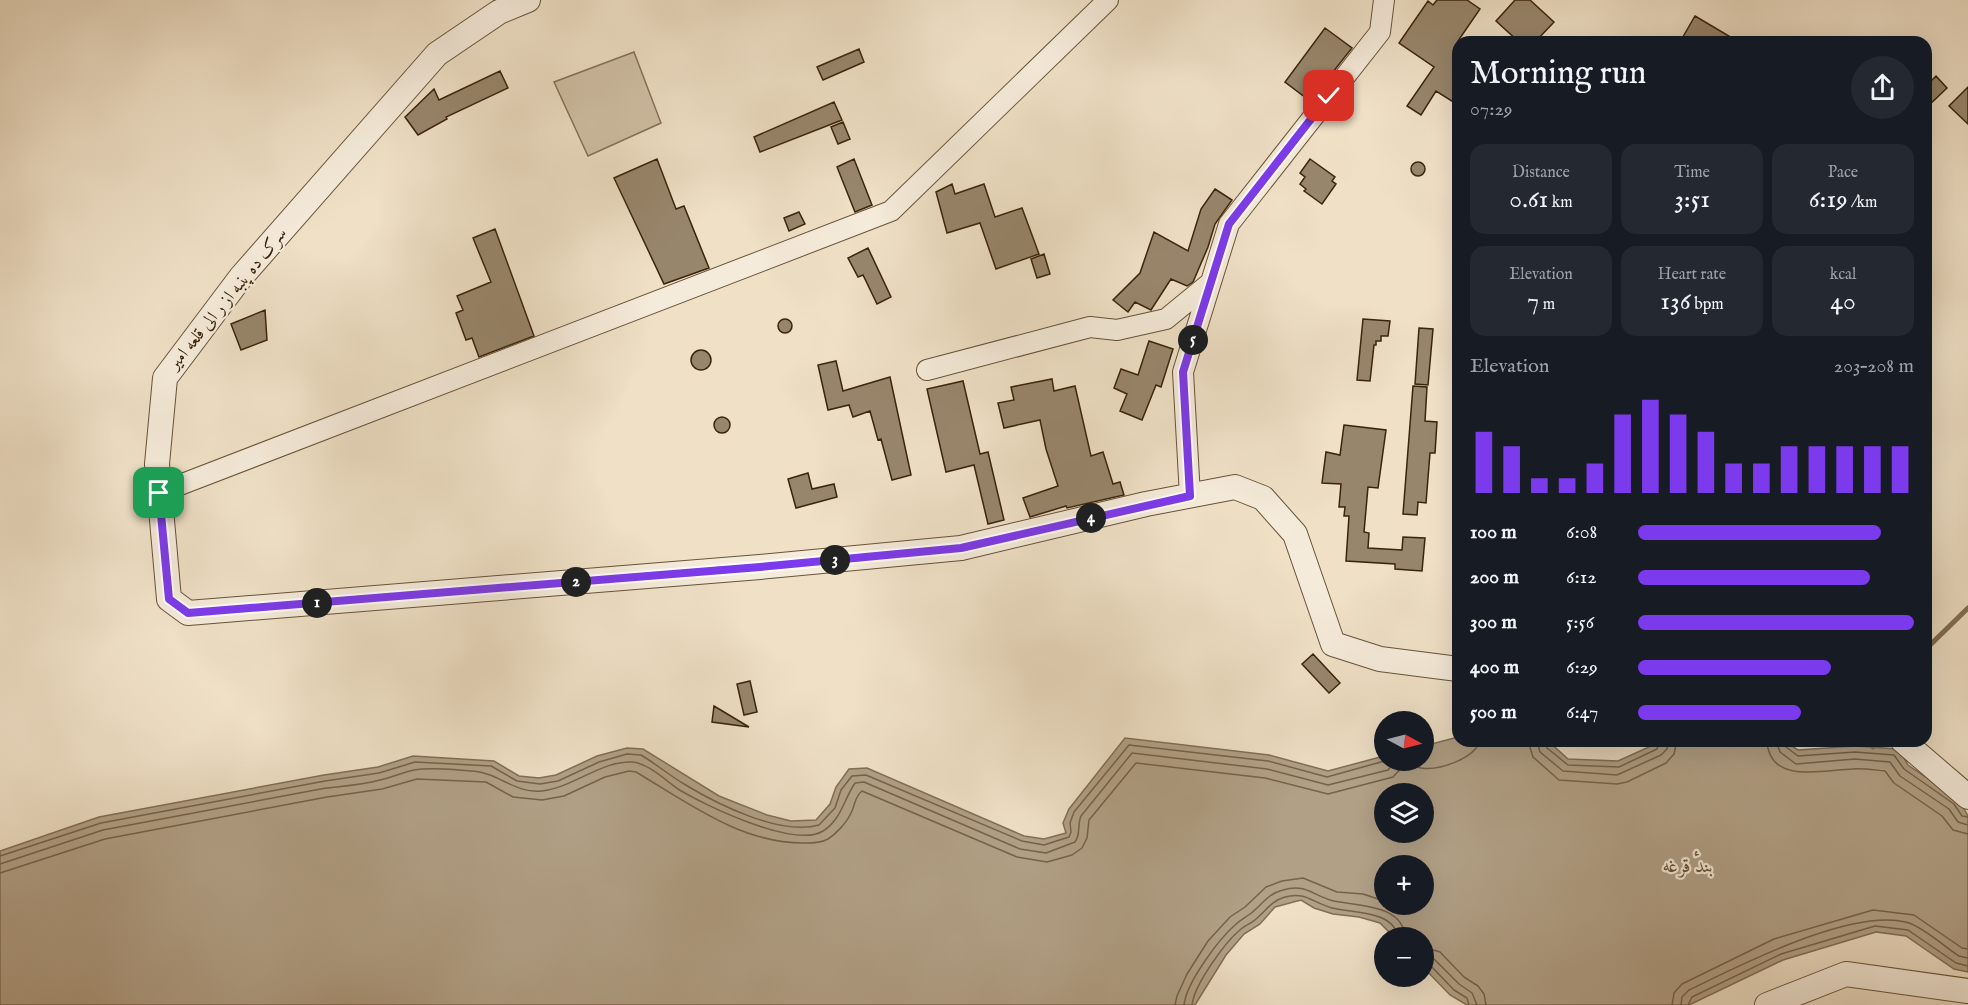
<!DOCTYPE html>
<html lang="en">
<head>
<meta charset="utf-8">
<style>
	body { margin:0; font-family:"IM FELL English",Amiri,serif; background:#242831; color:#f1f3f6; height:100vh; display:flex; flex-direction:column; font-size:22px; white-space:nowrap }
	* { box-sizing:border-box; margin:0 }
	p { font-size:20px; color:#9ea1a6 }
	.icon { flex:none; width:33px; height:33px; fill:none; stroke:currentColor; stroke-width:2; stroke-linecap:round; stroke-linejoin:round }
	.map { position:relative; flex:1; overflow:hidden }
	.panel { position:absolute; left:1452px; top:36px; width:480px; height:711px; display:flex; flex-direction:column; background:#171b24; border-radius:18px; box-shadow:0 6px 24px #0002 }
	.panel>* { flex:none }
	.needle { width:39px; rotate:97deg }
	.buttons { position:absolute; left:1374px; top:711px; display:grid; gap:12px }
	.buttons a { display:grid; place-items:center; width:60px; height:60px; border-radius:50%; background:#171b24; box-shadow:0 6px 24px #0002; font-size:30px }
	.pin { position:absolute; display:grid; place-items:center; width:51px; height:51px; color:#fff; margin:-26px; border-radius:12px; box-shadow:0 3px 9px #0006 }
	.km { position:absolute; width:30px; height:30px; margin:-15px; border-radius:50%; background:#222; color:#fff; font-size:16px; line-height:30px; text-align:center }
	.round { display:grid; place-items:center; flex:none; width:63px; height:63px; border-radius:32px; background:#242831 }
	.head { display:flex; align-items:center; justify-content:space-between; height:102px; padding:0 18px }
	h1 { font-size:33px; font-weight:600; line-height:45px }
	.figures { display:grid; grid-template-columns:repeat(3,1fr); gap:9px; height:102px; padding:6px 18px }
	.figures div { display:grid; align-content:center; border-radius:15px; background:#242831; text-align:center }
	.figures b { font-size:26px; font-weight:600 }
	.figures small { font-size:16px; font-weight:400 }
	.figures p { font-size:16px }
	.chart { height:168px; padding:12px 18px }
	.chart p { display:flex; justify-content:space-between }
	.chart svg { width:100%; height:108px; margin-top:6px; stroke:#7c3aed; stroke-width:6 }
	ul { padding:0 18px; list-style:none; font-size:20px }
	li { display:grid; grid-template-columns:96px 72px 1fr; align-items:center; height:45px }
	li i { height:15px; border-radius:8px; background:#7c3aed }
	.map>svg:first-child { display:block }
	.green { fill:#d0c0a6; stroke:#857258; stroke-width:1.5 }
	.water { fill:#b1a086; stroke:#816e55; stroke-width:1.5; fill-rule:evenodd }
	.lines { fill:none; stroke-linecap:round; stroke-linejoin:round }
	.shore { stroke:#766248; stroke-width:1.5 }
	.stream { stroke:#816e55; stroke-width:5 }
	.building { fill:#98866c; stroke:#3a240b; stroke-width:1.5 }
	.minor-casing { stroke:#67533a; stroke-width:22 }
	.tertiary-casing { stroke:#67533a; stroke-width:26 }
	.minor { stroke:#f5ebda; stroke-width:20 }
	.tertiary { stroke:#f5ebda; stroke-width:24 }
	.route-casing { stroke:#fff; stroke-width:12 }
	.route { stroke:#7c3aed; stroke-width:8 }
	.labels { text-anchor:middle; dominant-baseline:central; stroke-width:4.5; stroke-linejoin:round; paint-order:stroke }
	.street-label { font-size:18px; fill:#3a240b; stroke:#f5ebda }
	.water-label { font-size:20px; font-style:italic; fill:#644f36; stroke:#f5ebda }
</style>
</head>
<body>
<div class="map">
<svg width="1968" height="1005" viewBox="0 0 1968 1005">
	<rect width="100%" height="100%" fill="#efe0c6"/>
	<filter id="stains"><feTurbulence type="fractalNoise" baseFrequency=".00333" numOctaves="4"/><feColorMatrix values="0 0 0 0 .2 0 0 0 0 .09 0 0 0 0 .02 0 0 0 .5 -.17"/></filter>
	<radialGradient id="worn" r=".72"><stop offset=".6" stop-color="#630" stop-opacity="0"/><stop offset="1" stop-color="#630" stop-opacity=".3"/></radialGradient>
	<path class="green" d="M634 52 661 123 588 156 554 82Z"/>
	<path class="water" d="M1458 737V741H1548L1568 759 1618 761 1662 741H1784L1798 750 1855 746 1899 749 1908 765 1959 800 1968 816V972L1954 969 1906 936 1876 932 1783 960 1689 1005H1467L1450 995 1424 968V938L1394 937 1380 923 1359 917 1333 914 1314 908 1301 900 1275 907 1260 924 1244 934 1226 955 1195 1005H0V851L99 817 324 775 378 767 413 756 494 761 519 776 539 778 556 775 597 756 627 748 643 749 719 796 767 815 791 821 816 820 830 804 836 787 849 769 867 768 1024 836 1044 839 1066 833 1063 823 1069 809 1125 738 1269 755 1328 771 1384 756V760H1424V746ZM1384 794H1424V832H1384ZM1384 866H1424V904H1384Z"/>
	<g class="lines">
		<path class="shore" d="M1528 741 1533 757 1559 780 1617 784 1627 782 1666 763 1674 754 1677 741
			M1537 741 1540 752 1563 771 1617 775 1661 755 1667 749 1668 741
			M1545 741 1547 748 1568 765 1619 767 1657 749 1660 741
			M1767 741C1769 785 1825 770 1852 769 1863 768 1874 770 1885 771L1894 783 1942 816 1953 830 1968 834
			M1776 741 1780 752 1796 764 1855 759 1890 762 1900 776 1949 809 1958 822 1968 825
			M1784 741 1786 747 1798 756 1855 752 1894 755 1904 769 1954 804 1962 816 1968 817
			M0 856 101 823 325 781 379 773 415 762 491 766 517 781 540 784 558 781 599 762 627 754 641 755C656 764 669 775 684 784 717 804 780 836 819 825L835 808 841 790 852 776 866 775 1022 841 1044 845 1069 837 1071 832 1070 823 1074 812 1129 745 1268 761 1327 777 1388 760
			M0 864 103 830 326 788C344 786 362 785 380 780 391 778 403 772 414 770 432 767 456 770 473 771 499 773 515 794 542 791 572 788 603 760 632 762 648 763 665 780 678 789 704 805 795 849 823 831 841 820 844 799 855 783L864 782 1020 849 1046 853 1075 842C1081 834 1077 825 1081 816L1132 753 1267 769 1328 785 1388 770 1397 760
			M0 873 105 839 327 797 382 789 417 779 486 782 513 797 542 800 564 796 605 777 629 771 636 772C688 803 742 844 805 843 813 843 821 843 828 839 836 834 846 823 850 815 855 807 854 797 862 791L1017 857 1047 862 1072 855 1082 848 1087 838 1089 820 1136 763 1265 778 1328 794 1393 777 1407 762C1411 764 1416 767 1421 768 1438 771 1474 759 1480 741
			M1424 947 1440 952 1464 977 1478 986 1484 994 1486 1005
			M1424 956 1434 959 1459 984 1472 993 1477 1005
			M1424 964 1430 965 1454 990 1467 998 1469 1005
			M1175 1005 1177 996 1187 974 1208 941 1230 917 1245 907 1266 887 1282 881 1303 878 1337 892 1363 894 1384 901
			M1184 1005C1186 983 1219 939 1235 925 1240 920 1245 918 1250 914 1262 905 1267 894 1283 890 1306 883 1313 896 1334 901 1357 906 1404 904 1405 938
			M1192 1005C1194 985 1225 942 1241 929 1246 925 1252 923 1256 919 1267 910 1271 901 1285 897 1305 891 1313 903 1332 908 1351 913 1395 910 1398 938
			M1672 1005 1674 993 1682 984 1774 939 1873 910 1914 915 1962 948 1968 949
			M1681 1005 1682 997 1689 990C1739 966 1854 906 1909 923 1924 928 1945 947 1959 956L1968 958
			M1688 1005 1692 997 1781 954 1875 926 1908 930 1956 963 1968 966"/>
		<path class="stream" d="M1926 649 1968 608
			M1873 747 1875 741"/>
	</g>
	<path class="building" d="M1437 0H1467L1480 9 1458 41V105L1436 91 1421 115 1407 106 1434 67 1399 43 1428 1 1433 5Z
		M1515 0H1530L1554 22 1535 42H1519L1496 21Z
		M1695 16 1739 42H1680Z
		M1325 28 1352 48 1310 101 1285 82Z
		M859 49 864 62 823 80 817 67Z
		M500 71 508 88 446 117 447 119 418 135 405 117 434 89 439 100Z
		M1936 76 1947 88 1926 108V86Z
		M1968 87V124L1949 106Z
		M834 102 842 120 760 152 754 137Z
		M843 122 850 139 838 144 831 127Z
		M657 159 676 209 684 206 709 268 664 284 614 178Z
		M854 159 872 205 855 212 837 167Z
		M1310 159 1335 177 1332 181 1336 184 1322 204 1304 191 1306 189 1300 184 1305 177 1300 173Z
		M1411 169a7 7 0 1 1 14 0a7 7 0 1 1-14 0Z
		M952 184 955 194 984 184 995 217 1022 208 1039 254 996 269 980 223 947 233 936 192Z
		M1215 189 1232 200 1215 224 1208 247 1193 282 1187 286 1171 279 1151 310 1135 302 1128 312 1113 300 1140 273 1154 232 1188 251 1201 209Z
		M799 212 805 224 789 231 784 218Z
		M495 229 534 336 479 357 472 338 466 340 456 313 463 310 457 296 491 282 473 238Z
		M868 248 891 297 877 304 863 275 858 277 848 258Z
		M1044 254 1050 274 1037 278 1031 259Z
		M265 310 267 340 241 350 231 324Z
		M778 326a7 7 0 1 1 14 0a7 7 0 1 1-14 0Z
		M1363 319 1390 321 1388 336H1381V341H1376V345H1374L1370 381 1357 380Z
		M1419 328 1433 329 1428 385 1415 384Z
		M1149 341 1173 349 1161 387 1156 385 1142 420 1120 411 1127 394 1114 388 1121 369 1138 375Z
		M691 360a10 10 0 1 1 20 0a10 10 0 1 1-20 0Z
		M836 361 843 391 890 377 911 475 892 480 881 439 878 440 870 411 853 417 849 405 828 410 818 365Z
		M1052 379 1054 391 1075 386 1091 456 1103 452 1113 484 1120 482 1124 495 1067 508 1066 506 1030 517 1023 498 1058 486 1046 449 1040 420 1004 428 998 403 1014 400 1011 387Z
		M963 381 980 454 988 452 1004 520 988 524 974 465 946 472 927 389Z
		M1413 386 1427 387 1425 421 1437 422 1435 453H1430L1426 503 1418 502 1417 515 1403 514Z
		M714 425a8 8 0 1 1 16 0a8 8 0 1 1-16 0Z
		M1344 425 1386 430 1378 488 1368 487 1364 532 1369 533 1368 548 1402 550 1403 537 1425 538 1422 571 1395 569V564L1346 561 1349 516H1344L1345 507H1339L1341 484 1322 483 1326 452 1340 455Z
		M808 473 812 489 834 484 837 497 796 508 788 479Z
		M1313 654 1340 683 1329 693 1302 664Z
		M750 681 757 712 744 715 737 684Z
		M714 706 749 727 712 722Z"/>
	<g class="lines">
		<defs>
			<path id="minor" d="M927 370 1090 327 1117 330 1166 319 1210 283
				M159 493 891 211 1108 0
				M1190 496 1183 372 1229 224 1380 32 1384 0"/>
			<path id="tertiary" d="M528 0 499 12 437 54 241 277 165 378 157 464 169 599 188 613 760 567 961 548 1146 504 1235 487 1263 498 1295 534 1333 644 1380 659 1458 669
				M1903 741 1968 797
				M1767 1005 1846 974 1968 991"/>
		</defs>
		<use href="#minor" class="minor-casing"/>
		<use href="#tertiary" class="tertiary-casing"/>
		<use href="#minor" class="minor"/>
		<use href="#tertiary" class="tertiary"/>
	</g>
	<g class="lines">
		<defs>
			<path id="route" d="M159 493 169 599 188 613 760 567 961 548 1190 496 1183 372 1229 224 1329 96"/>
		</defs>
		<use href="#route" class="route-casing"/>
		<use href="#route" class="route"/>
	</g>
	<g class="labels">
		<g class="street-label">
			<text transform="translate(228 299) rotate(-51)">سرک ده پنبه از ر الی قلعه امیر</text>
		</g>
		<g class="water-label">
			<text x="1688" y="866">بندٔ قرغه</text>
		</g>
	</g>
	<rect width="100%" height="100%" filter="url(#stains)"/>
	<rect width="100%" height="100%" fill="url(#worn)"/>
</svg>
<div class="buttons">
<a><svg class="needle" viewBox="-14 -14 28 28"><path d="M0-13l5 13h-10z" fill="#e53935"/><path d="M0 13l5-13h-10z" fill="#9ea1a6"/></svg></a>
<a><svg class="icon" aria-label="layers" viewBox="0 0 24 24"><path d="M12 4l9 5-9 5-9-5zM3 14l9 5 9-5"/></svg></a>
<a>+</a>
<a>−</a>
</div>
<div class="pin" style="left:159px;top:493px;background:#1e9e55"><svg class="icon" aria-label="arrive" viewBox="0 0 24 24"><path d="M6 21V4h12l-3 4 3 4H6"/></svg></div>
<div class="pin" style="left:1329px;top:96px;background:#d93025"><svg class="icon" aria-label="check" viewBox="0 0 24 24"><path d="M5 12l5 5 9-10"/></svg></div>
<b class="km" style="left:317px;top:603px">1</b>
<b class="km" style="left:576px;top:582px">2</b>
<b class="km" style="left:835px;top:560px">3</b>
<b class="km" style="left:1091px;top:518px">4</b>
<b class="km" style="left:1193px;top:340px">5</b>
<section class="panel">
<div class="head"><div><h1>Morning run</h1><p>07:29</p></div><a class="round"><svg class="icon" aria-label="share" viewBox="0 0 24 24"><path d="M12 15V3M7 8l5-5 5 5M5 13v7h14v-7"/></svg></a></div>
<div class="figures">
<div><p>Distance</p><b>0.61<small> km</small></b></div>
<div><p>Time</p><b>3:51</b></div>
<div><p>Pace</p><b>6:19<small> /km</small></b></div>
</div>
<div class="figures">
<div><p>Elevation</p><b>7<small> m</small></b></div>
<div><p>Heart rate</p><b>136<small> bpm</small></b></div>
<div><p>kcal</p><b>40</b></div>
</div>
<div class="chart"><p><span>Elevation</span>203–208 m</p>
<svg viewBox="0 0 160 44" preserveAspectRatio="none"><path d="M5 44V19M15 44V25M25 44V38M35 44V38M45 44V32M55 44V12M65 44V6M75 44V12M85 44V19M95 44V32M105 44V32M115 44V25M125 44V25M135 44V25M145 44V25M155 44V25"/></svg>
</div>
<ul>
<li><b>100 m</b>6:08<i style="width:88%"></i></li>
<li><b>200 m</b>6:12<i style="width:84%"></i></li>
<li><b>300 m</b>5:56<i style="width:100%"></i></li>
<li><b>400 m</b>6:29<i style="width:70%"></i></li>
<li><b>500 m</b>6:47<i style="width:59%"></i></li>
</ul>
</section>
</div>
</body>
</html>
